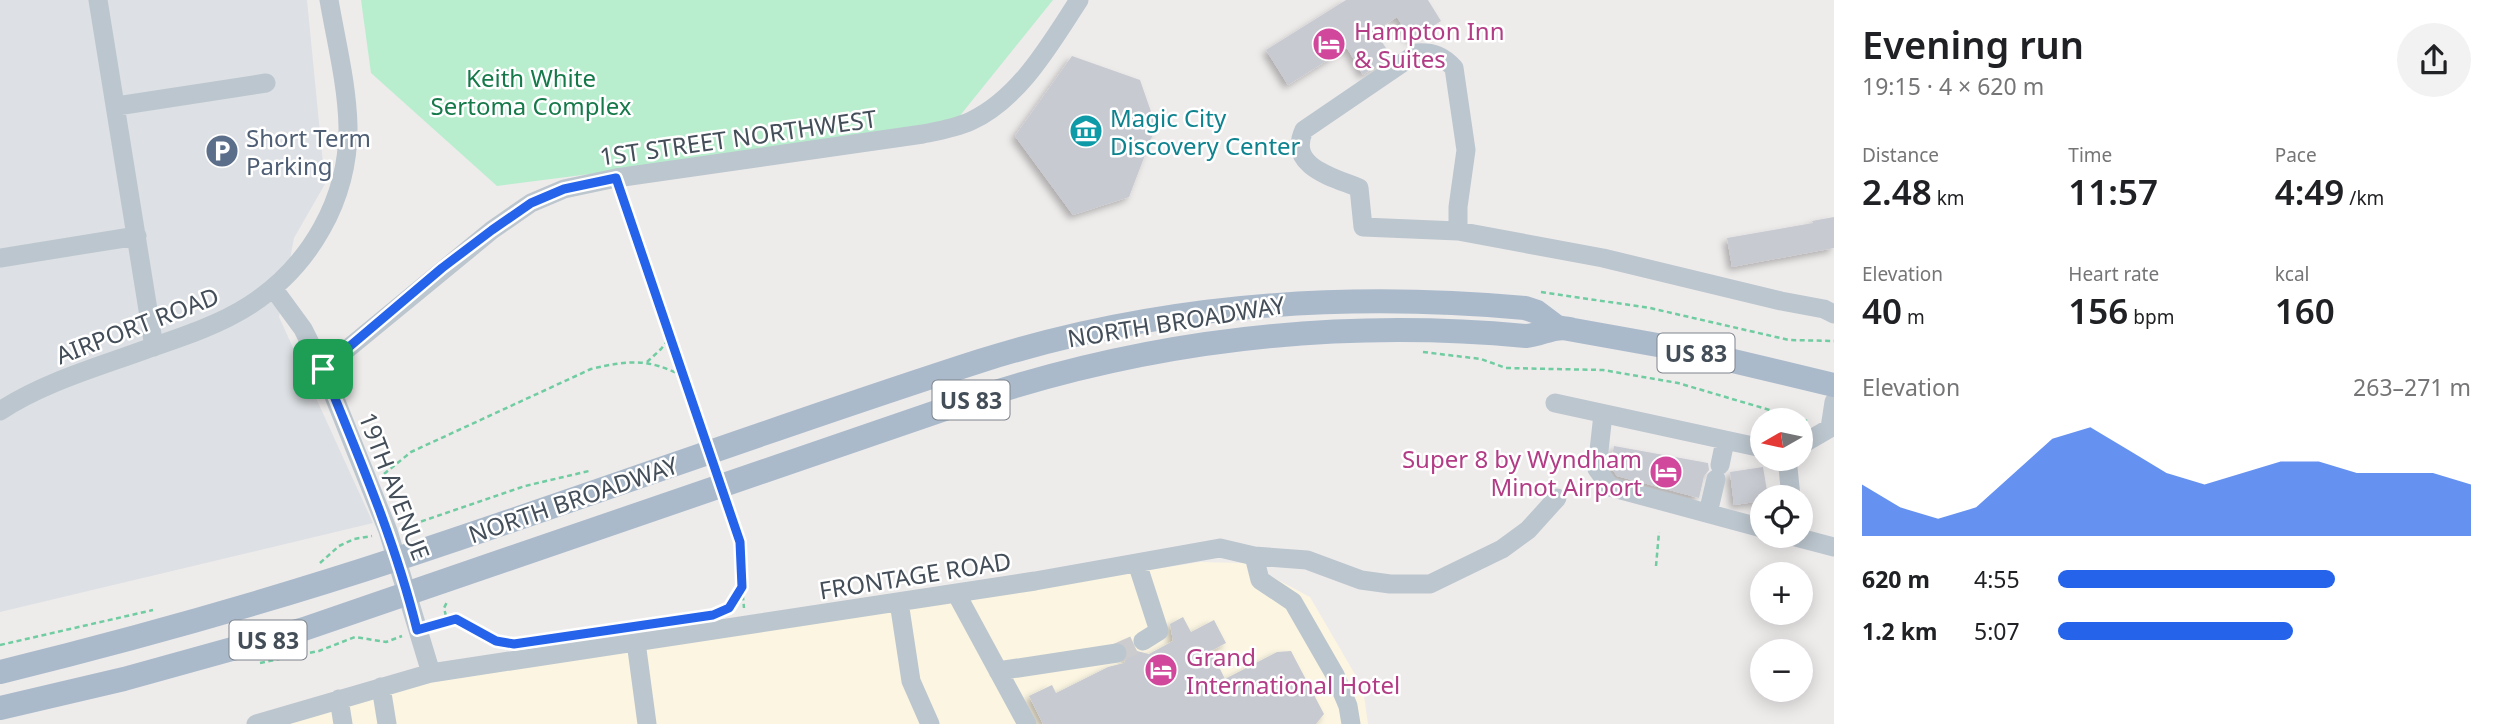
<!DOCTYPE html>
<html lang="en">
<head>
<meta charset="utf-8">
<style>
	body { margin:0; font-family:"Noto Sans",sans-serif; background:#f2f2f2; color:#202124; height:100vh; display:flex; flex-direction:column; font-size:26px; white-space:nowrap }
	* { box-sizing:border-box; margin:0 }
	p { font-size:23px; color:#757577 }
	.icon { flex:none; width:38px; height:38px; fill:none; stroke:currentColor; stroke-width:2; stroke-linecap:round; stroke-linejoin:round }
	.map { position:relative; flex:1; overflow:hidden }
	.side { display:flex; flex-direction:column; background:#fff; width:665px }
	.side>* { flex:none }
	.needle { width:46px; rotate:261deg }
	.controls { position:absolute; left:1750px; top:408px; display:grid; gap:14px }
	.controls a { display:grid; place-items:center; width:63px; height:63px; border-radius:50%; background:#fff; box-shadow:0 4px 18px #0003; font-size:35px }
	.pin { position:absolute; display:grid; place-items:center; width:60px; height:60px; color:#fff; margin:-30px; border-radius:14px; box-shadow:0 4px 10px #0006 }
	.round { display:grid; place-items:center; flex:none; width:74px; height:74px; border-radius:37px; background:#f2f2f2 }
	.head { display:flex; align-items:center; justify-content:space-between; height:119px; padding:0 28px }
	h1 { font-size:38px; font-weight:600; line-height:52px }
	.metrics { display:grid; grid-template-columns:repeat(3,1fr); gap:10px; height:119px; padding:7px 28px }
	.metrics div { display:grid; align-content:center }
	.metrics b { font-size:35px; font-weight:600 }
	.metrics small { font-size:19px; font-weight:400 }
	.metrics p { font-size:19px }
	.chart { height:196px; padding:14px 28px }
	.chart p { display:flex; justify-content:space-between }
	.chart svg { width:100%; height:126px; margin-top:7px; fill:#2563eb; opacity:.7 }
	ul { padding:0 28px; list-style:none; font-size:23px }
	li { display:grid; grid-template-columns:112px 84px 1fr; align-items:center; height:52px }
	li i { height:18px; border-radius:9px; background:#2563eb }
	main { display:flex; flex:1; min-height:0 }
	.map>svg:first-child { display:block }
	.commercial { fill:#fbf5e2 }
	.airport { fill:#dde0e4 }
	.green { fill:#b8eece }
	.building { fill:#c8cad1; filter:url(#shadow) }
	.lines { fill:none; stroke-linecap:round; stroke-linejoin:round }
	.minor-tunnel { stroke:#ccccce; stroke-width:19; stroke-dasharray:19 10; stroke-linecap:butt }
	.path { stroke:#70cca1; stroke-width:2.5; stroke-dasharray:5 3.5; stroke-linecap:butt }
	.minor { stroke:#bcc6ce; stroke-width:19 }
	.major { stroke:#aabacb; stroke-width:24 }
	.path-bridge { stroke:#70cca1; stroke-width:2.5; stroke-dasharray:5 3.5; stroke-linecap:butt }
	.route-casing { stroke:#fff; stroke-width:14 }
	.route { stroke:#2563eb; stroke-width:9 }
	.labels { text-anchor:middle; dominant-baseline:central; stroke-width:5; stroke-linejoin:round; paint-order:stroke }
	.shield { fill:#fff; stroke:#7c838b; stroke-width:2 }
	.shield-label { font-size:23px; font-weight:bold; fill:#444e59 }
	.hotel-label { font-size:24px; fill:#b23c85; stroke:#fff; text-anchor:start }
	.park-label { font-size:24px; fill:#15794a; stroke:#fff }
	.culture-label { font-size:24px; fill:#0d838f; stroke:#fff; text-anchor:start }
	.service-label { font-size:24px; fill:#4e5e75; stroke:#fff; text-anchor:start }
	.street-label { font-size:24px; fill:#444e59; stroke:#fff }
</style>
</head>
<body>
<main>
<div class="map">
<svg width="1834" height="724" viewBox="0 0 1834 724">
	<defs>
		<filter id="shadow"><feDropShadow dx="-4" dy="4" stdDeviation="3.5" flood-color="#0004"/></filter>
	</defs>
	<rect width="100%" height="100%" fill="#eeebeb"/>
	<path class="commercial" d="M1200 562 1246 563 1310 597 1363 688 1368 724H284L404 688 446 680Z"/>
	<path class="airport" d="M0 0H307L325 184 294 238 279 317 373 523 0 612Z"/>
	<path class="green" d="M361 0H1053L950 128 497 186 371 73Z"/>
	<path class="building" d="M1346 0H1428L1441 21 1411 40 1397 17 1375 31 1391 56 1363 75 1347 48 1288 85 1266 50Z
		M1072 56 1140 80 1156 126 1129 197 1073 215 1015 136Z
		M1834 217V248L1732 267 1727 238 1813 223 1812 221Z
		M1614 446 1708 463 1709 470 1704 476 1699 498 1617 476 1610 466Z
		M1763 467 1768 497H1762V501L1734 505 1730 472Z
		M1183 617 1191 632 1214 620 1226 643 1211 651 1225 679 1277 652 1291 651 1324 714 1316 724H1043L1029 696 1052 685 1056 693 1108 667 1124 663 1129 652 1123 643 1131 639 1132 647 1137 651 1149 654 1173 641 1170 624Z"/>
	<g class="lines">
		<path class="minor-tunnel" d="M1117 653 1143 641"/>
		<path class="path" d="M622 195 698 421
			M1541 292 1650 308 1789 340 1834 341
			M1423 352 1481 359 1506 368 1603 370 1678 383 1807 421
			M647 362 661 349 671 336
			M384 474 411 452 591 369C629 360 649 358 684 377
			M405 527 525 486 589 471
			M320 563 339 546 354 539 372 536
			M1656 566 1659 532
			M742 587 744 608
			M725 610C751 593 742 549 734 525
			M447 620C468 618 487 639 508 643
			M435 624 447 620 444 608 448 600
			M0 645 153 610
			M260 663 319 651 355 637 386 642 402 636"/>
		<path class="minor" d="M98 0 154 347
			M117 106 266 83
			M1458 231V207L1466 150 1454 68C1443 56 1433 52 1417 53L1304 130C1287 167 1333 177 1359 188L1363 227 1458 231 1603 258 1781 301 1824 309 1834 314
			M0 258 137 236
			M273 288 303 329 323 369 388 531 431 673
			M323 369 492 230 531 203 564 189 616 178 923 134C938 131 956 128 971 121 1020 98 1050 44 1079 0
			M1555 403 1762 448
			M0 411C44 382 98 367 147 349 182 337 219 325 250 305 310 266 349 199 348 126 347 84 336 41 329 0
			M1603 414 1597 469 1610 487 1762 528
			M1801 442H1806L1830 428 1834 402
			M1787 458 1791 497
			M1720 465 1725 441
			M1708 513 1716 479
			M1792 536 1834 547
			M1254 556 1260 580 1293 602 1335 675 1348 706 1351 724
			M1137 563 1159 631 1143 641
			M956 593 1027 724
			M899 602 911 681 930 724
			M636 642 647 724
			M998 671 1117 653
			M381 687 387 724
			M339 699 343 724
			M256 724 431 673 1035 581 1220 548 1254 556 1307 560 1361 580 1390 584H1430L1502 549 1528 530 1557 498"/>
		<path class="major" d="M0 672C134 639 266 602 397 559 592 495 784 424 980 361 1157 305 1340 291 1525 308L1537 312 1557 327 1691 351 1834 385
			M0 708 124 679 304 629 983 396C1159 339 1342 319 1526 336 1544 334 1552 326 1570 329"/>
		<path class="path-bridge" d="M698 421 734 525"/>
	</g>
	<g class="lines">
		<defs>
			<path id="route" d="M616 178 740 542 742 587 729 608 713 615 514 644 496 641 456 619 417 630C395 540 358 455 323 369L442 268 492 230 531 203 564 189Z"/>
		</defs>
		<use href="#route" class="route-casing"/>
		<use href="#route" class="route"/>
	</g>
	<defs>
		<symbol id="hotel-disc" viewBox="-11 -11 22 22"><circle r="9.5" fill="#d1479c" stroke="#fff"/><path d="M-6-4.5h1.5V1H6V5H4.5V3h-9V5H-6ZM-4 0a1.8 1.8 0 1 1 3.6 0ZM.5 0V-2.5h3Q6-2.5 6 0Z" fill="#fff"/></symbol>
		<symbol id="museum-disc" viewBox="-11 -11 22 22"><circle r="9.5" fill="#0f9aa8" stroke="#fff"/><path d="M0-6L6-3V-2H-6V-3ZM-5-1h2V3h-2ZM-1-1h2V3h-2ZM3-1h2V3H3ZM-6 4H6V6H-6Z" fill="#fff"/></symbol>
		<symbol id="parking-disc" viewBox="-11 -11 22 22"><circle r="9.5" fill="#5c6f8a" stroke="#fff"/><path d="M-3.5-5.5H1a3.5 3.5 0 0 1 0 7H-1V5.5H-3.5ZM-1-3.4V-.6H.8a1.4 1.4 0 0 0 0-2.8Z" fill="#fff"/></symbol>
	</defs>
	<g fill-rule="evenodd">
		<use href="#hotel-disc" x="1310" y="25" width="38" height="38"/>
		<use href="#museum-disc" x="1067" y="112" width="38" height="38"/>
		<use href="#parking-disc" x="203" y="132" width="38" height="38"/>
		<use href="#hotel-disc" x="1647" y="453" width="38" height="38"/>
		<use href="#hotel-disc" x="1142" y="651" width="38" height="38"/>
	</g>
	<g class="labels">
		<g class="shield">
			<rect x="1657.5" y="333.5" width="77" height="39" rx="5"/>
			<rect x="932.5" y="380.5" width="77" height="39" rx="5"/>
			<rect x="229.5" y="620.5" width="77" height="39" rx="5"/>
		</g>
		<g class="shield-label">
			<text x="1696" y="353">US 83</text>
			<text x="971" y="400">US 83</text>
			<text x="268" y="640">US 83</text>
		</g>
		<g class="hotel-label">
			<text x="1354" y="30">Hampton Inn<tspan x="1354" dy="28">&amp; Suites</tspan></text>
			<text x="1642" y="458" text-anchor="end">Super 8 by Wyndham<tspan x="1642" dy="28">Minot Airport</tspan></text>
			<text x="1186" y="656">Grand<tspan x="1186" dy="28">International Hotel</tspan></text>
		</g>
		<g class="park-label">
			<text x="531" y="77">Keith White<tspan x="531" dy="28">Sertoma Complex</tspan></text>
		</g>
		<g class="culture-label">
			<text x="1110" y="117">Magic City<tspan x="1110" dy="28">Discovery Center</tspan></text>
		</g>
		<g class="service-label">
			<text x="246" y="137">Short Term<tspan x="246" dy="28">Parking</tspan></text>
		</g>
		<g class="street-label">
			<text transform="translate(738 137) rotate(-8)">1ST STREET NORTHWEST</text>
			<text transform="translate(1176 321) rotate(-9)">NORTH BROADWAY</text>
			<text transform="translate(137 325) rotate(-21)">AIRPORT ROAD</text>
			<text transform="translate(395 486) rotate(69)">19TH AVENUE</text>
			<text transform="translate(573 499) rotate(-19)">NORTH BROADWAY</text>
			<text transform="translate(915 575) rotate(-9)">FRONTAGE ROAD</text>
		</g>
	</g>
</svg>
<div class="controls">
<a><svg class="needle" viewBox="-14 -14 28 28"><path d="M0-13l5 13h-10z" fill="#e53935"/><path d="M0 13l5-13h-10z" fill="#757577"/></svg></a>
<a><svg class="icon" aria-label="locate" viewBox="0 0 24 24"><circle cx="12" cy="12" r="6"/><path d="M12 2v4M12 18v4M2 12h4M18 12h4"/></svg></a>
<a>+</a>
<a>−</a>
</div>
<div class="pin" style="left:323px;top:369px;background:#1e9e55"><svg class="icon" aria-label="arrive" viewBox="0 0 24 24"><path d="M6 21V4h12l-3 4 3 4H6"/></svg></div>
</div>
<section class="side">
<div class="head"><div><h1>Evening run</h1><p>19:15 · 4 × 620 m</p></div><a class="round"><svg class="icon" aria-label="share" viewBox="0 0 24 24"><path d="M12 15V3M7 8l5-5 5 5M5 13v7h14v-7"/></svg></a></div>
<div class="metrics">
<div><p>Distance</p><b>2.48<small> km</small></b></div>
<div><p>Time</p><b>11:57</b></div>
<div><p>Pace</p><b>4:49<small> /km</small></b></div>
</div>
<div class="metrics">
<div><p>Elevation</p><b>40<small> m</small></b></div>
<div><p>Heart rate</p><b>156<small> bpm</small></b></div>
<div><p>kcal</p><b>160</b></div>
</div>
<div class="chart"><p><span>Elevation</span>263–271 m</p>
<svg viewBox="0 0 160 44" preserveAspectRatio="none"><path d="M0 44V26L10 34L20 38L30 34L40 22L50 10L60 6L70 14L80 22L90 26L100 22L110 18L120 18L130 22L140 22L150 22L160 26V44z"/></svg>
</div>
<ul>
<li><b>620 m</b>4:55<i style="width:67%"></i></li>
<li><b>1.2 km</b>5:07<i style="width:57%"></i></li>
</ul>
</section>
</main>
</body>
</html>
